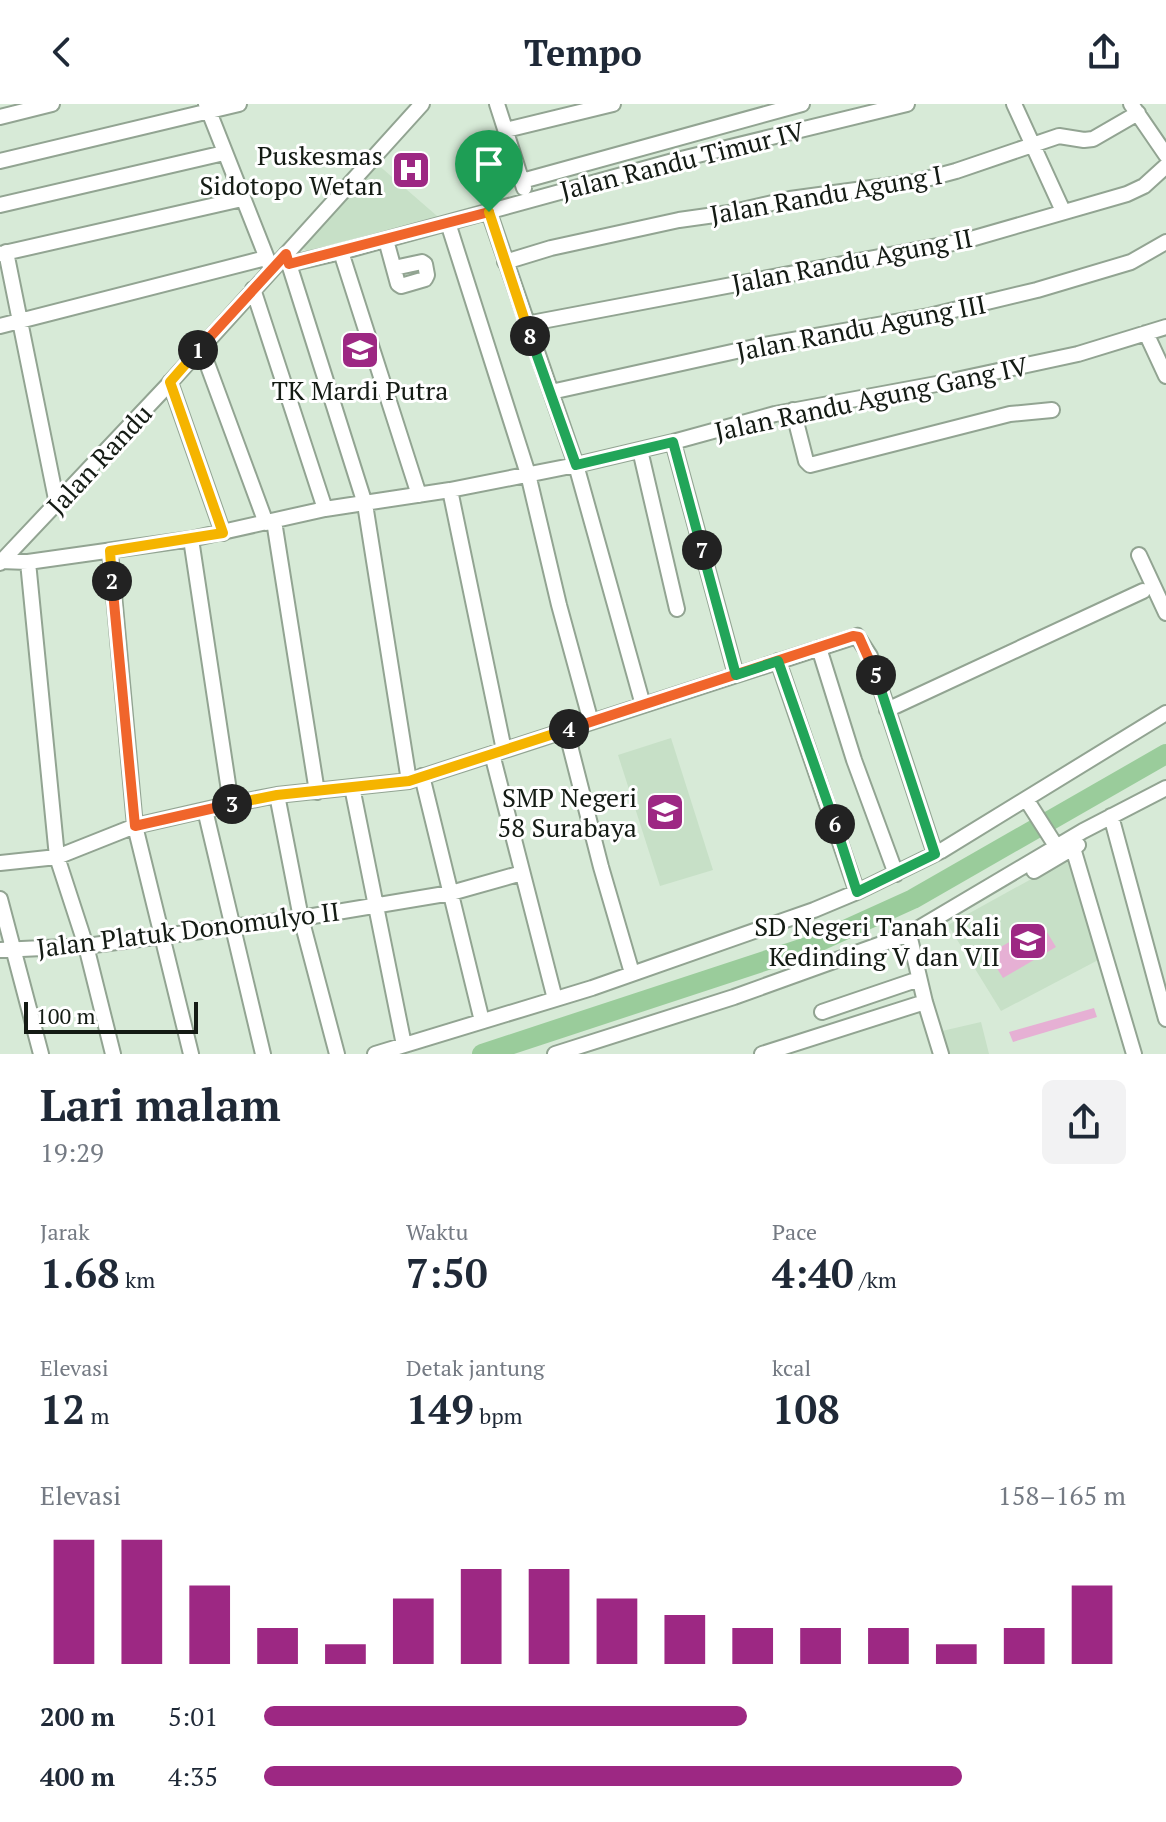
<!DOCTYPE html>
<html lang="id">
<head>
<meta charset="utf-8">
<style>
	body { margin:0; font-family:"PT Serif",serif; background:#f2f2f3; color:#1f2937; height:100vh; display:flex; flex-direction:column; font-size:30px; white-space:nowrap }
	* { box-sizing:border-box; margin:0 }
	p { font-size:26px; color:#747a83 }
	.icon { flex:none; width:44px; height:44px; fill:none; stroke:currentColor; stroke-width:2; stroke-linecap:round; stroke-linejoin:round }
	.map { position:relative; height:950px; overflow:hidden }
	.panel { display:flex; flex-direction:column; background:#fff; flex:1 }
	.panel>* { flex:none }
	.scale { position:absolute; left:24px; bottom:20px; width:174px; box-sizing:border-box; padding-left:8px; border:4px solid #141b14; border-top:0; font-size:22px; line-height:28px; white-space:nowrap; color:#141b14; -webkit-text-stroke:6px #fff; paint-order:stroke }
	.pin { position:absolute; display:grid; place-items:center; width:68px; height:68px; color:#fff; margin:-82px -34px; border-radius:50% 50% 50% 0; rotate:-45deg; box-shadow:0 0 8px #0007 }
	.pin .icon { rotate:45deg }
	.km { position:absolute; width:40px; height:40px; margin:-20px; border-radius:50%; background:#222; color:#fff; font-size:22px; line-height:40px; text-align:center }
	.round { display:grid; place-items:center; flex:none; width:84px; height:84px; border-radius:12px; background:#f2f2f3 }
	.head { display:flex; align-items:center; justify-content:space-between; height:136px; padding:0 40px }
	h1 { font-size:44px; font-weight:800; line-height:60px }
	.metrics { display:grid; grid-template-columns:repeat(3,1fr); gap:12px; height:136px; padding:8px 40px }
	.metrics div { display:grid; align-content:center }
	.metrics b { font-size:40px; font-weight:800 }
	.metrics small { font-size:22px; font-weight:400 }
	.metrics p { font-size:22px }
	.chart { height:224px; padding:16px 40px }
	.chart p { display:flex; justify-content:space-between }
	.chart svg { width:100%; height:144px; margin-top:8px; stroke:#9d2883; stroke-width:6 }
	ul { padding:0 40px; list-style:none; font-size:26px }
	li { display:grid; grid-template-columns:128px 96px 1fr; align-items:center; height:60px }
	li i { height:20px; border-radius:10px; background:#9d2883 }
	header { display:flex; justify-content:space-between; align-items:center; height:104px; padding:0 40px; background:#fff; font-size:36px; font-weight:800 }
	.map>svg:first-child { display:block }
	.built { fill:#c7e0c7 }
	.green { fill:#e6b0d4 }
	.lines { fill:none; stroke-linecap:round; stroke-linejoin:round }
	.river { stroke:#9acc9b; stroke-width:20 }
	.minor-casing { stroke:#92a492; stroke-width:18 }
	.minor { stroke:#fff; stroke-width:14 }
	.split-1-casing { stroke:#fff; stroke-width:16 }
	.split-2-casing { stroke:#fff; stroke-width:16 }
	.split-3-casing { stroke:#fff; stroke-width:16 }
	.split-4-casing { stroke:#fff; stroke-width:16 }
	.split-5-casing { stroke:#fff; stroke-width:16 }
	.split-6-casing { stroke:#fff; stroke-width:16 }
	.split-7-casing { stroke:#fff; stroke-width:16 }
	.split-8-casing { stroke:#fff; stroke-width:16 }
	.split-9-casing { stroke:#fff; stroke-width:16 }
	.split-1 { stroke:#f0652b; stroke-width:10 }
	.split-2 { stroke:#f5b400; stroke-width:10 }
	.split-3 { stroke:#f0652b; stroke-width:10 }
	.split-4 { stroke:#f5b400; stroke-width:10 }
	.split-5 { stroke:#f0652b; stroke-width:10 }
	.split-6 { stroke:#22a559; stroke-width:10 }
	.split-7 { stroke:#22a559; stroke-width:10 }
	.split-8 { stroke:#22a559; stroke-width:10 }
	.split-9 { stroke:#f5b400; stroke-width:10 }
	.labels { text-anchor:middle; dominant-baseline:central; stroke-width:6; stroke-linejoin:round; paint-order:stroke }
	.poi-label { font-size:26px; fill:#141b14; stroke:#fff; text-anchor:end }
	.street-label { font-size:26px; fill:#141b14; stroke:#fff }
</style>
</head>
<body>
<header><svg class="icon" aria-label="back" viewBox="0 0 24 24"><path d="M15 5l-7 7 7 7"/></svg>Tempo<svg class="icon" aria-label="share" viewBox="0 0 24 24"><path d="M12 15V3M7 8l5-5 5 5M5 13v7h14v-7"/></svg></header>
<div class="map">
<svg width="1166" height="950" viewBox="0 0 1166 950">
	<rect width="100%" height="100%" fill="#d7ead7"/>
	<path class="built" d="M376 59 444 118 306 147 301 142Z
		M671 634 713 766 660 782 618 651Z
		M1073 752 1102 854 1001 907 948 821Z
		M981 918 989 950H947L942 927Z"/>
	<path class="green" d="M1042 820 1056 843 1003 874 988 850Z
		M1094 904 1097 913 1013 938 1009 928Z"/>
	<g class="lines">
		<path class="river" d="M482 950 807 843 913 795 1166 650"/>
		<defs>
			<path id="minor" d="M206 0 270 162
				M497 0 524 84
				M1014 0 1063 107
				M1131 0 1166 51
				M0 13 52 0
				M506 26 613 0
				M0 57 239 0
				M522 77 802 0
				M0 101 224 49
				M489 108 576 361 643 601
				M448 119 528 370 559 501 591 618
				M386 136 398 180 401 182 425 175 427 171 425 160 422 158 394 164
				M6 148 57 400
				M341 148 419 391
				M0 150 242 95
				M286 150 289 160 341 148 673 57 907 0
				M505 158 551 144 679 116 729 109 790 95 915 78 956 67 1059 32 1084 36 1093 35 1138 9
				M289 160 365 400 409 677
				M253 185 325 405
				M526 220 964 137 1127 90 1144 82 1166 62
				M0 222 266 154
				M1146 229 1166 272
				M201 243 266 419
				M170 278 223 429
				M551 288 759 242 929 212 1037 186 1131 158 1166 138
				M793 306 806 357 810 361 1010 310 1052 306
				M673 338 736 571
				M640 346 677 505
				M450 386 504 646
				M274 417 317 688
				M191 435 231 700
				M110 447 135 722 191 950
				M1139 451 1166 509
				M0 457 28 458 191 435 325 405 450 386 576 361 673 338 775 310 942 279 1078 250 1166 223
				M28 458 57 753 86 842 113 950
				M0 459 166 283 422 0
				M819 544 854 656 896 770
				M778 557 857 788
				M887 606 1143 487
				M566 626 601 763 632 869
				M492 650 555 895
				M422 672 482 917
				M352 683 404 941
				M277 691 301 814 337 950
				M1026 695 1056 742
				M205 706 263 950
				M1111 712 1166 915
				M1073 744 1134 950
				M0 759 57 753 135 722 231 700 277 691 409 677 857 532 870 552 935 750
				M1034 767 1078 741
				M0 795 41 950
				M909 830 925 898 941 950
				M0 846 86 842 301 814 451 789 522 769
				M822 908 919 875
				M375 950 592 884 814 806 857 788 941 747 1166 609
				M555 950 734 893 909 830 1083 727 1166 684
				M762 950 925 898"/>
		</defs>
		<use href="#minor" class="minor-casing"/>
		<use href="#minor" class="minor"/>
	</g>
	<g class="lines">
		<defs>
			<path id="split-1" d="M198 246 286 150 289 160 489 108"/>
			<path id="split-2" d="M112 477 110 447 223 429 170 278 198 246"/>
			<path id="split-3" d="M112 477 135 722 232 700"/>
			<path id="split-4" d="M232 700 277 691 409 677 569 625"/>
			<path id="split-5" d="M569 625 853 532 859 533 876 571"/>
			<path id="split-6" d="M835 720 857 788 935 750 876 571"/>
			<path id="split-7" d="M702 446 736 571 778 557 835 720"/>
			<path id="split-8" d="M530 232 576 361 673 338 702 446"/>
			<path id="split-9" d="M489 108 530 232"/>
		</defs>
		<use href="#split-1" class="split-1-casing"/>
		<use href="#split-2" class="split-2-casing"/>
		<use href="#split-3" class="split-3-casing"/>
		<use href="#split-4" class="split-4-casing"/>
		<use href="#split-5" class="split-5-casing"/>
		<use href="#split-6" class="split-6-casing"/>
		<use href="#split-7" class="split-7-casing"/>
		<use href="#split-8" class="split-8-casing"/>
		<use href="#split-9" class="split-9-casing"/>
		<use href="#split-1" class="split-1"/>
		<use href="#split-2" class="split-2"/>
		<use href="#split-3" class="split-3"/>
		<use href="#split-4" class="split-4"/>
		<use href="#split-5" class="split-5"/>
		<use href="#split-6" class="split-6"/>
		<use href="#split-7" class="split-7"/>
		<use href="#split-8" class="split-8"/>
		<use href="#split-9" class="split-9"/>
	</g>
	<defs>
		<symbol id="hospital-square" viewBox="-11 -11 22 22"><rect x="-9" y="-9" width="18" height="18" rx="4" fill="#9d2883" stroke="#fff"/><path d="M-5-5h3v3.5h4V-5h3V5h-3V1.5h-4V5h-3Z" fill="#fff"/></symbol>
		<symbol id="school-square" viewBox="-11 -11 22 22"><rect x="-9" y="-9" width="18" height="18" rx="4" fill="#9d2883" stroke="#fff"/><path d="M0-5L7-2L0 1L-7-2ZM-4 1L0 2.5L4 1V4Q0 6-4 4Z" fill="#fff"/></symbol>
	</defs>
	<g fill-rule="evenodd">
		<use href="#hospital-square" x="389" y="44" width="44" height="44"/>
		<use href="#school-square" x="338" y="224" width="44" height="44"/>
		<use href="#school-square" x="643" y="686" width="44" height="44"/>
		<use href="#school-square" x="1006" y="815" width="44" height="44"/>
	</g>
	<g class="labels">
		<g class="poi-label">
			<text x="383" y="51">Puskesmas<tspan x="383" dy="30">Sidotopo Wetan</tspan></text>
			<text x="360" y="286" text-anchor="middle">TK Mardi Putra</text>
			<text x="637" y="693">SMP Negeri<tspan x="637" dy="30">58 Surabaya</tspan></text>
			<text x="1000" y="822">SD Negeri Tanah Kali<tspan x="1000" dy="30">Kedinding V dan VII</tspan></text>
		</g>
		<g class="street-label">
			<text transform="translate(682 56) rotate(-14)">Jalan Randu Timur IV</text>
			<text transform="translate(826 90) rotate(-10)">Jalan Randu Agung I</text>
			<text transform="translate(852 156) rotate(-11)">Jalan Randu Agung II</text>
			<text transform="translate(861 223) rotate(-11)">Jalan Randu Agung III</text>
			<text transform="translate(871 294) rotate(-12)">Jalan Randu Agung Gang IV</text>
			<text transform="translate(99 355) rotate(-47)">Jalan Randu</text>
			<text transform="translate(188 825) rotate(-7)">Jalan Platuk Donomulyo II</text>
		</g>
	</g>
</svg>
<div class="scale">100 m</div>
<div class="pin" style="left:489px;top:108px;background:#1e9e55"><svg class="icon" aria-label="arrive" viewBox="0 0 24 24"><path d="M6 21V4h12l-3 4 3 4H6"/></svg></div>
<b class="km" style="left:198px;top:246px">1</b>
<b class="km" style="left:112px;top:477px">2</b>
<b class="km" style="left:232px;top:700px">3</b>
<b class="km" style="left:569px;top:625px">4</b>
<b class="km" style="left:876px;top:571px">5</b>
<b class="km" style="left:835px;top:720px">6</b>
<b class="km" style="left:702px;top:446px">7</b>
<b class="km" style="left:530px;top:232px">8</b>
</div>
<section class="panel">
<div class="head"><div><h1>Lari malam</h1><p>19:29</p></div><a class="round"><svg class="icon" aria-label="share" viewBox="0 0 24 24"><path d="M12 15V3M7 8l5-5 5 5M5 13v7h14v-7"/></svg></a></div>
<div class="metrics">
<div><p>Jarak</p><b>1.68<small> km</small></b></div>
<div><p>Waktu</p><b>7:50</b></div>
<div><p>Pace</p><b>4:40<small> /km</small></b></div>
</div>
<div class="metrics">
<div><p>Elevasi</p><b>12<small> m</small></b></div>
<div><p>Detak jantung</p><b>149<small> bpm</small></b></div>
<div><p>kcal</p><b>108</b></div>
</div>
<div class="chart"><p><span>Elevasi</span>158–165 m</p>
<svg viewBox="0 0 160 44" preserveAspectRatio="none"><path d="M5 44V6M15 44V6M25 44V20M35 44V33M45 44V38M55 44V24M65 44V15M75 44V15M85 44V24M95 44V29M105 44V33M115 44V33M125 44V33M135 44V38M145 44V33M155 44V20"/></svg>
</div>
<ul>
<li><b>200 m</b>5:01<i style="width:56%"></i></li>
<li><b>400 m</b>4:35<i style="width:81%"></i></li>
</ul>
</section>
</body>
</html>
